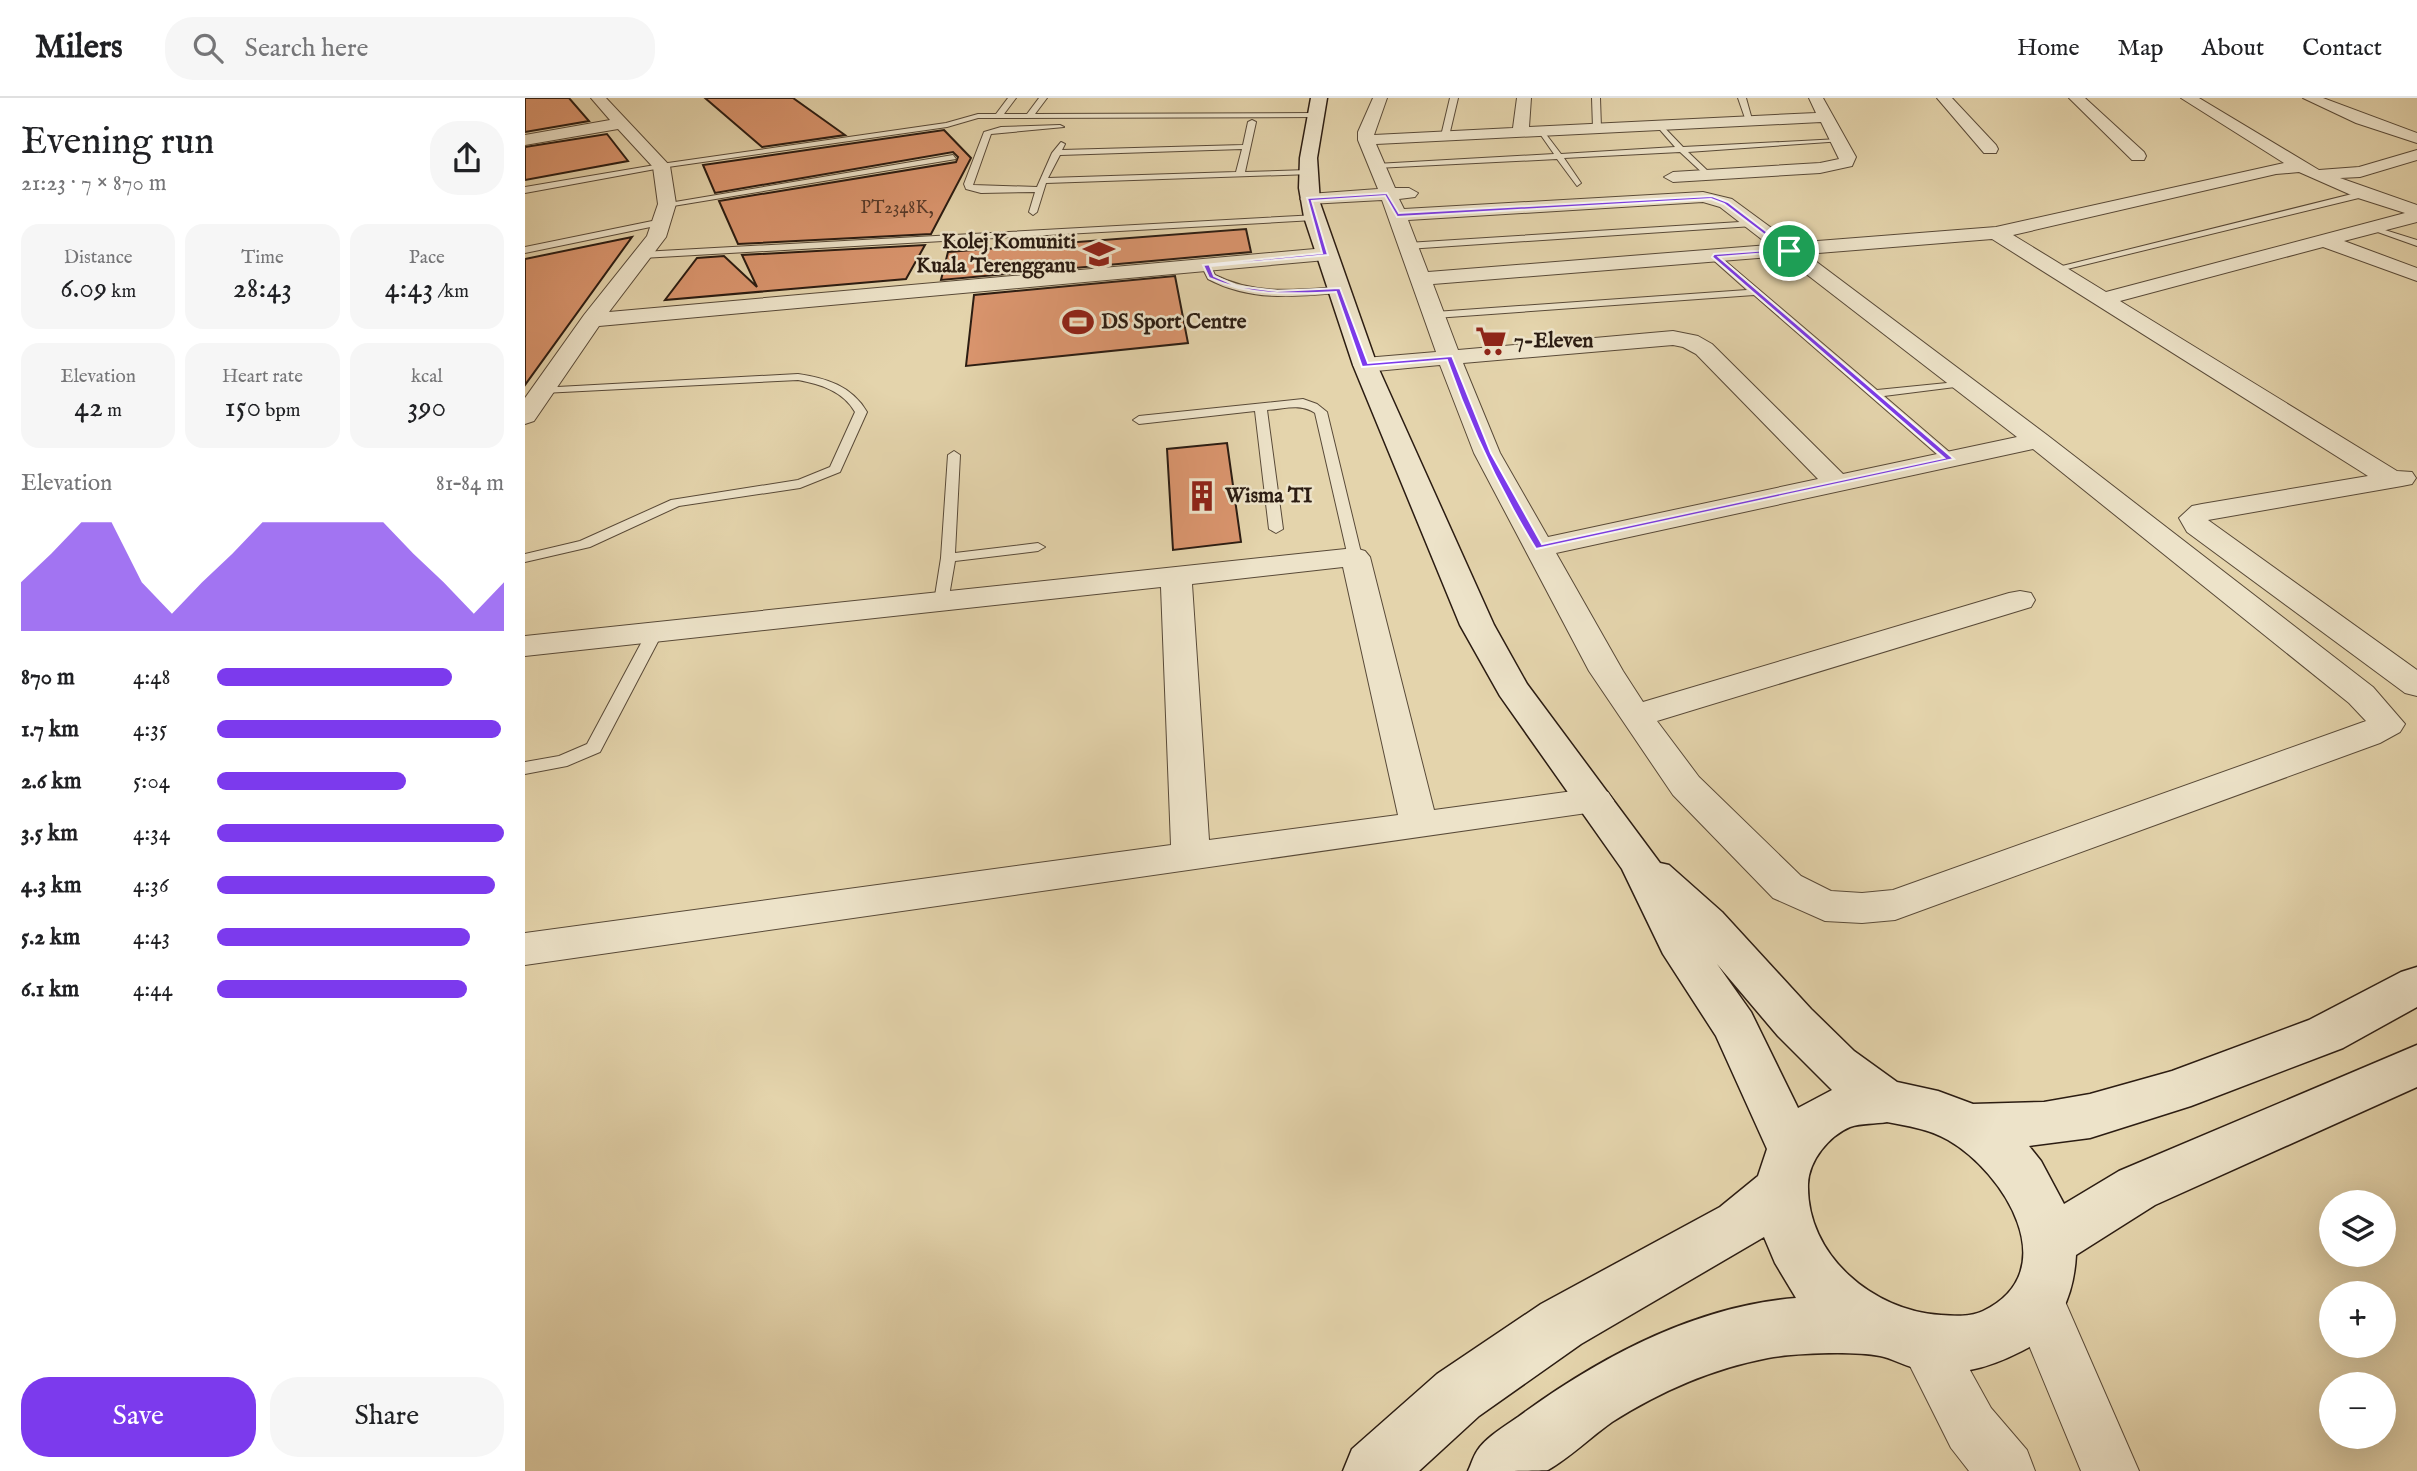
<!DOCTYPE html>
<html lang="en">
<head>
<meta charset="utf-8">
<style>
	body { margin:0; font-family:"IM FELL English",serif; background:#f6f6f6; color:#202124; height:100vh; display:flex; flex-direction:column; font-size:26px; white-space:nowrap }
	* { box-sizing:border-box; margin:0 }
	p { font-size:23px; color:#757577 }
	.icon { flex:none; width:38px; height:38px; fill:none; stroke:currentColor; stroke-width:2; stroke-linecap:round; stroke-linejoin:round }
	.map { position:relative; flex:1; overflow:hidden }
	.sheet { display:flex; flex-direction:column; background:#fff; width:525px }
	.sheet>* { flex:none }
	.fabs { position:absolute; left:1794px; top:1092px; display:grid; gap:14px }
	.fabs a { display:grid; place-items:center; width:77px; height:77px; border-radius:50%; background:#fff; box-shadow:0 7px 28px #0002; font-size:35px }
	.pin { position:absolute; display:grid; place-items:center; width:60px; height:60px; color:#fff; margin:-30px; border:4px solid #fff; border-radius:50%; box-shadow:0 2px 7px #0007 }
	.round { display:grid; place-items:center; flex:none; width:74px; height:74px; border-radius:28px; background:#f6f6f6 }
	.head { display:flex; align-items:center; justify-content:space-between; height:119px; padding:0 21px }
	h1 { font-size:38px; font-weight:600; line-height:52px }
	.metrics { display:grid; grid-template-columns:repeat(3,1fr); gap:10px; height:119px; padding:7px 21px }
	.metrics div { display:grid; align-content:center; border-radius:18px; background:#f6f6f6; text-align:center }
	.metrics b { font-size:30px; font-weight:600 }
	.metrics small { font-size:19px; font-weight:400 }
	.metrics p { font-size:19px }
	.chart { height:196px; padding:14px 21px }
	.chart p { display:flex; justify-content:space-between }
	.chart svg { width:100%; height:126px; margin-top:7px; fill:#7c3aed; opacity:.7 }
	.primary-button { display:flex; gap:14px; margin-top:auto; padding:14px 21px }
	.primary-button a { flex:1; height:80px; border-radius:28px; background:#7c3aed; color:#fff; font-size:28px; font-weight:600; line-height:80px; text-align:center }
	.primary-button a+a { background:#f6f6f6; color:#202124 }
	ul { padding:0 21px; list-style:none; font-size:23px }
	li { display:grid; grid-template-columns:112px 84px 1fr; align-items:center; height:52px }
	li i { height:18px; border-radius:9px; background:#7c3aed }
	header { display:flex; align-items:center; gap:42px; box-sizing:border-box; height:98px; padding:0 35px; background:#fff; border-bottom:2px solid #e0e0e0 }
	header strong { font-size:33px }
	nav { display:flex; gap:38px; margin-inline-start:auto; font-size:24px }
	.search { width:490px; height:63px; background:#f6f6f6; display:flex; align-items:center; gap:18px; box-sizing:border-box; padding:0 24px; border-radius:28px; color:#757577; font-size:26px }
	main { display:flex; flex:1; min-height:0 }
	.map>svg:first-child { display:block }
	.building { fill:#da956e; stroke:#2b1c12; stroke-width:2 }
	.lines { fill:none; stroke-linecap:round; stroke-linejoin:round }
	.lane-casing { stroke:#594a38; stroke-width:2 }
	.street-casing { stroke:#594a38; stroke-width:2 }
	.secondary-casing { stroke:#2b1c12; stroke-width:3 }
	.lane { fill:#ede3c9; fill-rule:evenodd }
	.street { fill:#ede3c9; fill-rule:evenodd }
	.secondary { fill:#ede3c9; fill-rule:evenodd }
	.route { fill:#7c3aed; stroke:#fff; stroke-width:2; fill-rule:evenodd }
	.labels { text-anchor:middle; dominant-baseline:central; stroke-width:5; stroke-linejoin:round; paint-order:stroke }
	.far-number-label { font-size:18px; fill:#573a29 }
	.far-poi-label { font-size:21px; font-weight:bold; fill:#2b1c12; stroke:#ede3c9; text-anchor:start }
</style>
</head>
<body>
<header>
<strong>Milers</strong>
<div class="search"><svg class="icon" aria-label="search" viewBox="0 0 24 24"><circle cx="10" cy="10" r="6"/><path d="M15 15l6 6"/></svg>Search here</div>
<nav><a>Home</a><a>Map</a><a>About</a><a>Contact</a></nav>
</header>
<main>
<section class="sheet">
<div class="head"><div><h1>Evening run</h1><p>21:23 · 7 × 870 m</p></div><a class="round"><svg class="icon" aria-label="share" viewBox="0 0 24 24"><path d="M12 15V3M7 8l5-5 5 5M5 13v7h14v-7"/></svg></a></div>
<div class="metrics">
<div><p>Distance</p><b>6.09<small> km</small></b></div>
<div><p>Time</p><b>28:43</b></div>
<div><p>Pace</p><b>4:43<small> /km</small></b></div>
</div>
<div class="metrics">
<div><p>Elevation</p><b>42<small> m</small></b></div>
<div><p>Heart rate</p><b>150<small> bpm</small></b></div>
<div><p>kcal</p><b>390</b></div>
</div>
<div class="chart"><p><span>Elevation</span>81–84 m</p>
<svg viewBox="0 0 160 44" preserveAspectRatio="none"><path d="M0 44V27L10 17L20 6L30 6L40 27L50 38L60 27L70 17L80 6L90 6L100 6L110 6L120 6L130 17L140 27L150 38L160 27V44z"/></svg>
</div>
<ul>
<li><b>870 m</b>4:48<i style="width:82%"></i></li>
<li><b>1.7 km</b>4:35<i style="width:99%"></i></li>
<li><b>2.6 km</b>5:04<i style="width:66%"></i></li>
<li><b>3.5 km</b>4:34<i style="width:100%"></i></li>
<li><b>4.3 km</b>4:36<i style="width:97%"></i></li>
<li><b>5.2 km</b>4:43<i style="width:88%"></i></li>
<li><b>6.1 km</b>4:44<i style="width:87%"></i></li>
</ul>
<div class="primary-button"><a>Save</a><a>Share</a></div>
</section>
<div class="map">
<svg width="1892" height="1373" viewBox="0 0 1892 1373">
	<rect width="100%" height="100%" fill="#e4d4ac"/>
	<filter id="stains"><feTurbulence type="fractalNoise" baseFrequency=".00286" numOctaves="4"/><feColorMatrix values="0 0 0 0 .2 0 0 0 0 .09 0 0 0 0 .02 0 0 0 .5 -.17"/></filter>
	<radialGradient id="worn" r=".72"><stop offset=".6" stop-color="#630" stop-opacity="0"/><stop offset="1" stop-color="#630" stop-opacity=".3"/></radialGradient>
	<path class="building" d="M0 0H44L64 23 0 34Z
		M180 0H268L320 37 237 49Z
		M419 32 446 60 406 136 213 146 194 103 431 64 433 59 428 54 190 95 178 67Z
		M82 36 103 63 0 82V49Z
		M721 131 726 154 416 182 423 154Z
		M107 139 0 287V161Z
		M400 147 381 181 140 202 172 160 199 158 232 189 217 157Z
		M650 178 663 245 441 268 449 197Z
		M702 345 716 444 648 452 642 351Z"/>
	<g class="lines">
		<defs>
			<path id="lane" d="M483 0H491L479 16H502L514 0H522L510 16 790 15 794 17 790 19 453 20 422 29 136 70 0 95V89L136 66 421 25 453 16H471Z
				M925 0H933L924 38 920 40 916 38Z
				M1067 0H1075L1076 30 1072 32 1068 30Z
				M1213 0H1221L1228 25 1221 23Z
				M727 22 731 24 720 74 783 72 786 76 521 85 512 114 508 117 504 114 510 94 456 95 441 91 439 86 459 34 476 29 535 27 539 29 466 36 448 87 512 89 527 55 536 44 540 46 537 52 718 47 723 24ZM717 51 711 74 523 80 535 57Z
				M1129 25H1135L1158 49 1314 41 1318 43 1163 54 1185 75 1182 79 1155 54 1039 60 1056 85 1052 88 1032 61 851 70 847 68 851 66 1029 56 1013 33 1017 31 1036 56 1150 49Z
				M428 57 431 61 142 109 138 106Z
				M1839 93 1842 98 1530 174 1525 171Z
				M792 117 793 119 789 122 117 160 112 157 117 154Z
				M137 121 140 122V126L0 155V149Z
				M1231 123 1233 125 1228 128 882 151 877 148 882 145Z
				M1847 128 1892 142V148L1847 132Z
				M1186 156H1192L1352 292 1442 283 1444 285 1438 288 1359 298 1429 358V364H1421L1229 197 910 220 905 217 910 214 1222 192 1186 160Z
				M681 164 684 165 690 177C729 197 771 192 813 189L818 192 813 195C768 199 724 203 683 181L676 167Z
				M273 276C301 280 327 288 342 314L315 374 275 390 154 408 65 449 0 464V456L55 443 146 402 273 382 305 369 330 314C318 293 295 286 273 282L18 295 14 294V290Z
				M778 301 792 306 802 314 837 459 835 462 830 463 823 459 790 315C776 305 759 311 742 312L758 431 751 435 744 431 730 313 614 326 608 322 614 318Z
				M429 353 435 357 430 455 513 445 520 449 513 453 430 463 423 504 416 508 409 504 416 460 423 357Z
				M130 529 138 534 75 654 42 668 0 676V664L34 658 62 646 122 534Z"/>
			<path id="street" d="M66 0H81L145 68 151 106 141 139 84 214 801 150 808 152 811 156 808 160 801 162 74 228 9 323 0 326V300L59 217 122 138 133 106 128 69 93 31 0 47V37L85 22Z
				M848 0H862L849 37 988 30 992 0H1006L1004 29 1291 15 1284 0H1298L1331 59 1327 68 1295 75 1148 84 1139 79 1148 74 1295 65 1314 61 1296 24 851 46 870 90H884L893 95 890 99 874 101 879 111 1178 94 1207 101 1267 145 1471 129 1759 65 1656 0H1674L1794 72 1834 69 1892 52V62L1835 79 1815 80 1892 107V124L1819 143 1892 170V183L1798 149 1595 203 1872 373 1887 374 1891 380 1887 386 1877 388 1683 422 1892 572V598L1880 595 1662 434 1654 420 1667 408 1677 406 1843 378 1467 141 1281 156 1522 337 1848 589 1880 626 1875 634 1855 645 1370 822 1337 825 1300 823 1248 800 1148 697 1064 573 949 355 915 267 840 274 832 272 828 267 832 262 840 260 911 254 857 102 784 106 775 101 784 96 853 91 833 42V34ZM1774 74 1833 100 1880 115 1581 194 1488 137 1751 76ZM1178 104 1195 109 1244 147 903 174 883 122ZM1258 158 1492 339 1318 376 1187 246 1173 238 1148 233 933 252 908 186ZM1148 247 1158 249 1171 256 1293 381 1023 439 975 355 938 265ZM1508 351 1824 605 1841 623 1368 792 1337 795 1306 793 1276 778 1174 679 1132 623 1506 509 1510 502 1506 495 1495 493 1484 495 1118 604 1098 573 1031 455Z
				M1412 0H1427L1471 47 1473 51 1471 55H1459Z
				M1544 0H1560L1619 54 1621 58 1619 62H1607Z
				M1778 0H1798L1892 35V45L1831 25Z
				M830 450 840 453 845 459 909 712 1070 690 1083 694 1089 703 1083 712 0 867V835L646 747 636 489 0 558V538ZM818 469 873 717 684 742 667 486Z
				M1513 1178 1532 1185 1614 1373H1556L1486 1204 1494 1185Z
				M1401 1219 1420 1227 1466 1310 1502 1352 1510 1373H1444L1426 1350 1374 1246 1382 1227Z"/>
			<path id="secondary" d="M786 0H802L792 60 795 105 852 267 969 527 1002 586 1135 765 1144 767 1197 814 1286 911 1329 953 1372 984 1413 993 1448 1006 1519 1004 1565 996 1647 973 1784 922 1876 874 1892 869V909L1818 950 1666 1008 1565 1040 1504 1048 1516 1063 1539 1106 1594 1073 1892 947V989L1630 1107 1551 1157C1549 1196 1534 1235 1497 1253 1462 1271 1429 1280 1390 1270 1378 1267 1366 1260 1355 1258 1328 1253 1270 1255 1243 1260 1186 1271 1136 1293 1087 1324 1067 1338 1043 1361 1023 1372 1013 1373 958 1373 943 1373 946 1367 948 1359 952 1353 960 1340 980 1328 993 1319 1073 1260 1170 1208 1271 1200L1250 1165 1239 1139 1056 1246 954 1318 894 1373H818L827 1351 912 1276 1016 1206 1195 1109 1233 1078 1242 1051 1191 938 1138 856 1097 771 975 598 935 527 828 267 779 119 774 90 775 60ZM1192 866 1253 938 1307 992 1273 1010 1226 914ZM1362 1024C1383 1028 1404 1031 1423 1042 1479 1074 1541 1173 1458 1213 1445 1219 1430 1218 1416 1217 1348 1213 1281 1157 1283 1086 1284 1062 1304 1038 1325 1029 1336 1025 1351 1026 1362 1024Z"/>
		</defs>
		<use href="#lane" class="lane-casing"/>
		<use href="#street" class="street-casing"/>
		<use href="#secondary" class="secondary-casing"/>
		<use href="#lane" class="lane"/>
		<use href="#street" class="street"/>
		<use href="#secondary" class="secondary"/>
	</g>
	<path class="route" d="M862 95 874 115 1187 98 1203 104 1267 153 1194 159 1429 361 1011 451C974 391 945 328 922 262L837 269 811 194C764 196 728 199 684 180L678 167 797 155 782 100ZM860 98 872 119 1186 101 1199 106 1258 151 1189 156 1187 159 1419 360 1017 446 966 355 927 258 843 265 815 190 752 193 712 188 689 178 685 168 803 157 787 103Z"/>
	<defs>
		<symbol id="university-bare" viewBox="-9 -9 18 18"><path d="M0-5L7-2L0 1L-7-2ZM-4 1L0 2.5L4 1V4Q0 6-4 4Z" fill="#8f2418" stroke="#ede3c9" stroke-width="2.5" paint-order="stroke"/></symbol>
		<symbol id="stadium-bare" viewBox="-9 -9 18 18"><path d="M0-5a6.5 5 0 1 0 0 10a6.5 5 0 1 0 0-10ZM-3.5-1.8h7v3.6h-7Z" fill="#8f2418" stroke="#ede3c9" stroke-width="2.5" paint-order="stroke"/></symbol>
		<symbol id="supermarket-bare" viewBox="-9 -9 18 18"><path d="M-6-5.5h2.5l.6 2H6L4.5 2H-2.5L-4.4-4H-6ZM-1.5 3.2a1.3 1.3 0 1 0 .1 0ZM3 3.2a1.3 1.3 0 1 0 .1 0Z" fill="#8f2418" stroke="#ede3c9" stroke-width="2.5" paint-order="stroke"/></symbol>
		<symbol id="building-bare" viewBox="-9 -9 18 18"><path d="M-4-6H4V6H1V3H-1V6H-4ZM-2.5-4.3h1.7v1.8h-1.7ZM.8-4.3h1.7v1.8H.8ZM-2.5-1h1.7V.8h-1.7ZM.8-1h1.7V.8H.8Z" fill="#8f2418" stroke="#ede3c9" stroke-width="2.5" paint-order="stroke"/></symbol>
	</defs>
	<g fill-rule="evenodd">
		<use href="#university-bare" x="552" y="134" width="44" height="44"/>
		<use href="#stadium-bare" x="531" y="202" width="44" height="44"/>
		<use href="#supermarket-bare" x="944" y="221" width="44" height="44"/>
		<use href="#building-bare" x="655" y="376" width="44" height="44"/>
	</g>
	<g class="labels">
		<g class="far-number-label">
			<text x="372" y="110">PT2348K,</text>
		</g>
		<g class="far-poi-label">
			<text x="551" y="144" text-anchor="end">Kolej Komuniti<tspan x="551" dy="24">Kuala Terengganu</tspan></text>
			<text x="576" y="224">DS Sport Centre</text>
			<text x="989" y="243">7-Eleven</text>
			<text x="700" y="398">Wisma TI</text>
		</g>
	</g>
	<rect width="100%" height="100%" filter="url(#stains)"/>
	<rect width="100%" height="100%" fill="url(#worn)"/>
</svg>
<div class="fabs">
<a><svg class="icon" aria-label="layers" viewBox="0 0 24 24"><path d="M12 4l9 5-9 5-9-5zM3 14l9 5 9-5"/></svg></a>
<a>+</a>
<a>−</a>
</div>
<div class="pin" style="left:1264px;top:153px;background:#1e9e55"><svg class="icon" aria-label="arrive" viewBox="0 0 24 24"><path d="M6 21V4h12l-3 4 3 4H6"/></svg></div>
</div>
</main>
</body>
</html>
